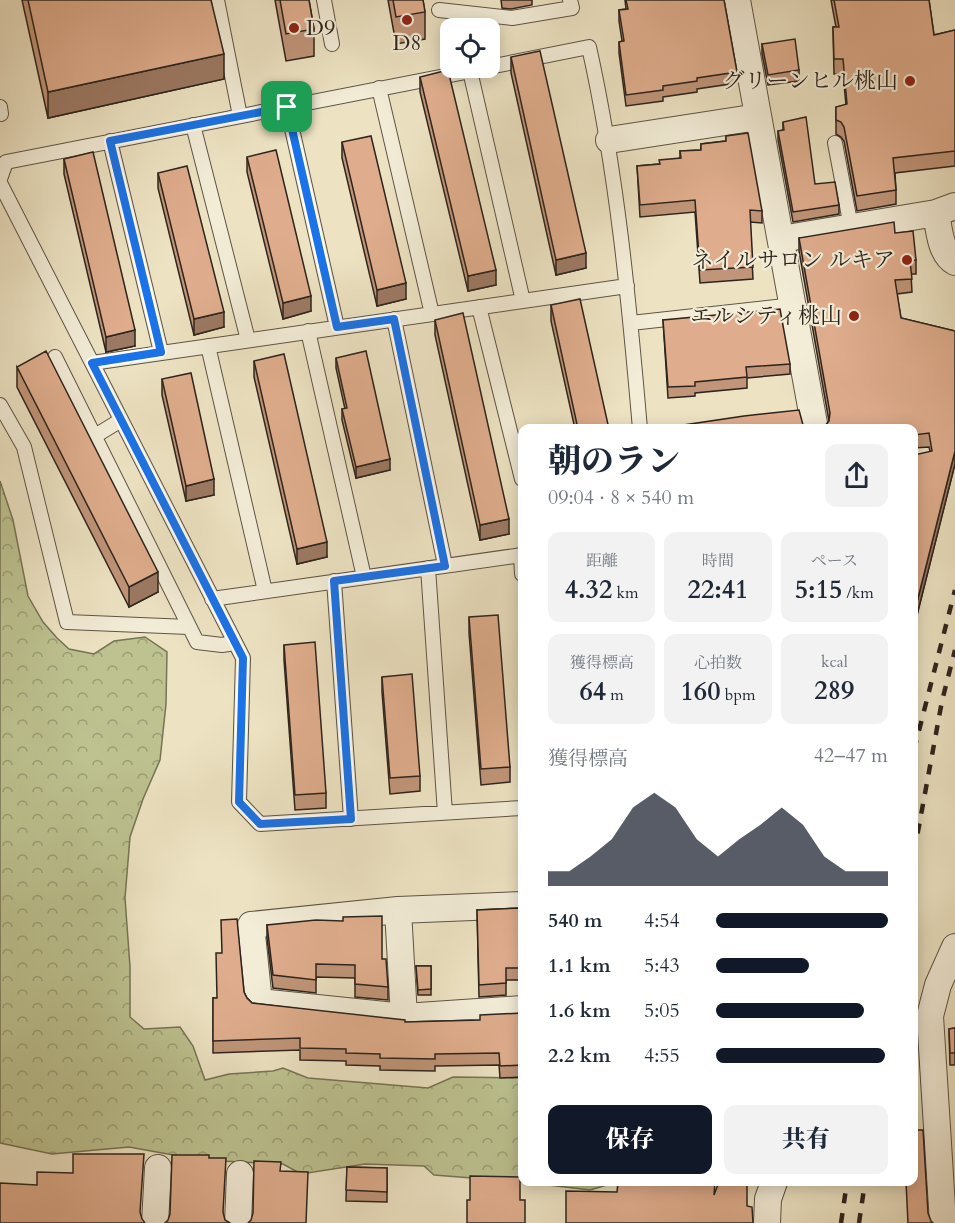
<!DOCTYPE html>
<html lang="ja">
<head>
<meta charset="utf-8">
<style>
	body { margin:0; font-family:Cardo,"Noto Serif JP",serif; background:#f2f2f3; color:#1f2937; height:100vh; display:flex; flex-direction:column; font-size:22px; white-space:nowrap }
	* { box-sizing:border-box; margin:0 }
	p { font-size:20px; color:#747a83 }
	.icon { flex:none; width:33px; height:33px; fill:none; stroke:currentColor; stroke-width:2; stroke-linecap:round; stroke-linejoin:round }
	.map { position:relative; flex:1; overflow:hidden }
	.panel { position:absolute; left:518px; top:424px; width:400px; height:762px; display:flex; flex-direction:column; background:#fff; border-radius:12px; box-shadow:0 3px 15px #0003 }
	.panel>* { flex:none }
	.fabs { position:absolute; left:440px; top:18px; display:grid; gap:12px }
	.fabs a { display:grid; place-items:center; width:60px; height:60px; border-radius:12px; background:#fff; box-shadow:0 3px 15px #0003; font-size:30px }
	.pin { position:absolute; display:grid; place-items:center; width:51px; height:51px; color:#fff; margin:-26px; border-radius:12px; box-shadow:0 3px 9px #0006 }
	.round { display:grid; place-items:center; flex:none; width:63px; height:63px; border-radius:12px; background:#f2f2f3 }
	.overview { display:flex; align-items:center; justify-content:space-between; height:102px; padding:0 30px }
	h1 { font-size:33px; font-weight:800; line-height:45px }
	.figures { display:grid; grid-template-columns:repeat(3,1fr); gap:9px; height:102px; padding:6px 30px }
	.figures div { display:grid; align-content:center; border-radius:12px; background:#f2f2f3; text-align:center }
	.figures b { font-size:26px; font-weight:800 }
	.figures small { font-size:16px; font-weight:400 }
	.figures p { font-size:16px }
	.chart { height:168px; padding:12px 30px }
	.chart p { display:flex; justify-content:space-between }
	.chart svg { width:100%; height:108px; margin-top:6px; fill:#111827; opacity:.7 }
	.cta { display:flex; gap:12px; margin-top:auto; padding:12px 30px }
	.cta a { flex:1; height:69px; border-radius:12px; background:#111827; color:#fff; font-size:24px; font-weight:800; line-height:69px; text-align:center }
	.cta a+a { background:#f2f2f3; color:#1f2937 }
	ul { padding:0 30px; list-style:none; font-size:20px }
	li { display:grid; grid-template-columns:96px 72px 1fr; align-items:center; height:45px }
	li i { height:15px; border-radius:8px; background:#111827 }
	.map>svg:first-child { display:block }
	.forest { fill:url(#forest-crowns); stroke:#767356; stroke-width:1.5 }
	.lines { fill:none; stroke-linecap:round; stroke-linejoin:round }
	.service-casing { stroke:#5e5446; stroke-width:16 }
	.minor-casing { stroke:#5e5446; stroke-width:28 }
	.service { stroke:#f3edd8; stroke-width:14 }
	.minor { stroke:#f3edd8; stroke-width:26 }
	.rail { stroke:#2e241d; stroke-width:4.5; stroke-dasharray:10 10; stroke-linecap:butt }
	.wall { fill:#c09579; stroke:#2e241d; stroke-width:1.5 }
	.shaded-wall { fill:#9c7963; stroke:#2e241d; stroke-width:1.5 }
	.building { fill:#dfad8d; stroke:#2e241d; stroke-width:1.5 }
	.route-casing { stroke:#fff; stroke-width:12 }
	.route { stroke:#1a73e8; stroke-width:8 }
	.poi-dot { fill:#8f2418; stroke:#f3edd8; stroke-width:2 }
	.labels { text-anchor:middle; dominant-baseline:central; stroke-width:4.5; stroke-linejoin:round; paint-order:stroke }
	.poi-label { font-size:22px; fill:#2e241d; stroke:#f3edd8; text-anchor:end }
</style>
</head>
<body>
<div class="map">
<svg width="955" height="1223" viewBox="0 0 955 1223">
	<defs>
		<pattern id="forest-crowns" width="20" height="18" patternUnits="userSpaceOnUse" patternTransform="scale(1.5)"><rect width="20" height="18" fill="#bdc290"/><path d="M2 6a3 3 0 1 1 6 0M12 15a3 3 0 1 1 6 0" fill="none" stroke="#9a9d75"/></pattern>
	</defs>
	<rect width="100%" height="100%" fill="#ede3c3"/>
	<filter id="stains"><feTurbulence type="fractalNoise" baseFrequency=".00333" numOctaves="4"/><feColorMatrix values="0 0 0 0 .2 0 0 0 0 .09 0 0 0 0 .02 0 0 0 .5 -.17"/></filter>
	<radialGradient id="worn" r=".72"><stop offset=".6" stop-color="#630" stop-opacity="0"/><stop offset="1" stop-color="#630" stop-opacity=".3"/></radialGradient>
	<path class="forest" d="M0 481 13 520 28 596 43 622 57 638 69 649 94 654 114 641 145 637 167 652 166 704 160 760 143 799 130 837 125 898 130 967V1017L144 1029 180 1027 193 1046 205 1080 229 1074 273 1071 283 1068 308 1078 428 1088 453 1077 522 1078V1182L434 1175 424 1166 365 1164 301 1174 283 1164 201 1160 129 1147 52 1154 0 1143Z
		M523 1182H617L590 1190Z"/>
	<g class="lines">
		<defs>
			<path id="service" d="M217 0 240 116
				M324 0 332 44
				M439 10 512 18 572 8 570 0
				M489 67 589 47C617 173 629 301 640 429
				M470 71 523 301
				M379 88 432 314
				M0 107 1 114
				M287 107 337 327
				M193 125 248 340
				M110 141 161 352
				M835 143 851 227
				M0 179 6 162 486 68
				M0 183 243 658 239 802 260 824 522 808
				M479 307 522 479
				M394 319 445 565
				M631 323 793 305
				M308 331 364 577
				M208 346 265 591
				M55 357 197 642 222 645 235 643
				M92 363 627 286
				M0 405 24 447 67 622 189 627
				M95 436 121 420
				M521 555 522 574
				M428 568 445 813
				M334 581 351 819
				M212 599 522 555"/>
			<path id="minor" d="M737 0 815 429
				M609 140 758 117
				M936 213C939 228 940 254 955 262
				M781 239 936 213 955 206
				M522 905 398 910 251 925 259 1002 404 1017 522 1009
				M398 910 404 1017
				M155 1223 158 1168
				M238 1223 240 1174
				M767 1223 768 1199 774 1182
				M943 1223 930 1016 938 985 955 947"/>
		</defs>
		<use href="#service" class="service-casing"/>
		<use href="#minor" class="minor-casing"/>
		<use href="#service" class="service"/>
		<use href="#minor" class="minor"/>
		<path class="rail" d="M914 750 955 590
			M914 853 942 701 955 650
			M841 1223 847 1182
			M859 1223 865 1182"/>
	</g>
	<path class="wall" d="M22 0H211L224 79 48 118Z
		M275 0H309L314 29V56L286 61Z
		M388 0H423L425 12V39L396 44Z
		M501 0H532V5L511 9 502 8Z
		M625 0H724L737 72V83L697 89V92L663 97V101L626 106 619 53V42L622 41 619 21V10L626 9Z
		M831 0H929L934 35 955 30V166L895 173 896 190V204L857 211 844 141 841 137 836 134V107L846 105 843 74H834L833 27H836Z
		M762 44 799 70V81L768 85 762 54Z
		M511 57 586 268 556 275 511 73Z
		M420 77 496 285 468 291 420 92Z
		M783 122 815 184 839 205V214L793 222 778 140V131L783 130Z
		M726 136 762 211V223L750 222 753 279 700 283 695 212 640 217 637 166 659 164 680 158V151L701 150V144L726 141Z
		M342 142 406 299 377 306 342 158Z
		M247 157 311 311 283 319 247 172Z
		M64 159 135 346 106 352 64 174Z
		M158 173 224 327 194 335 158 188Z
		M895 233 916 260V274H911L912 292 897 294 901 318 955 331V464L914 627 930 451 929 447 914 448V429L825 426 829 421 799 251V238Z
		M551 305 609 429H575L551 321Z
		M435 320 509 534 480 540 435 335Z
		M663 320 790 364V374L747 378V388L695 393V396L668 398Z
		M336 358 390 470 356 478 342 420V409H345L336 368Z
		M254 361 327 557 297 564 254 377Z
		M17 367 158 592 129 607 17 387Z
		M162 379 214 495 186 501 162 395Z
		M469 617 510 767V782L481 785 469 633Z
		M284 645 326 793V808L295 810 284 660Z
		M382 677 420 776V791L390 794 382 692Z
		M522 908V980H506V995L479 997 477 910Z
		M267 925 382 959 388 987V1000L355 997V978L316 977V993L273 988 267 938Z
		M416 966H431V995H418Z
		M244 992 247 998 252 1003 405 1022 480 1020 522 1013V1077L500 1078 499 1065 435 1066V1071L380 1070V1066L346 1065V1061L300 1060V1050L213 1053V998H217Z
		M955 1028V1065H950L949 1029Z
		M347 1167 387 1168V1202L346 1201Z"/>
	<path class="shaded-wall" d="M224 54V79L48 118V92Z
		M586 253V268L556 275V260Z
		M496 270V285L468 291V276Z
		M406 283V299L377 306V290Z
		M311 296V311L283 319V303Z
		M224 312V327L194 335V319Z
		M135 330V346L106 352V337Z
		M955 451V464L914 627V614Z
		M390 459V470L356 478V467Z
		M214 479V495L186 501V486Z
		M509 519V534L480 540V525Z
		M327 542V557L297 564V549Z
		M158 572V592L129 607V587Z"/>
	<path class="building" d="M28 0H211L224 54 48 92Z
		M280 0H309L314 29 286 34Z
		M393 0H423L425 12 396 17Z
		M626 0H724L737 72 697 78V81L663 86V90L626 95 619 42 624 41 619 10 628 9Z
		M834 0H929L934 35 955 30V151L893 158 896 190 857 196 844 127 841 122 836 120V107L847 104 843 59H834L833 27H839Z
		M795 39 799 70 768 75 762 44Z
		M540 51 586 253 556 260 511 57Z
		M448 70 496 270 468 276 420 77Z
		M806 117 815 184 835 182 839 205 793 212 778 131 784 130 783 122Z
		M748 133 762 211 750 210 753 267 700 270 695 200 640 205 637 166 660 164 659 160 681 158 680 151 701 150V144L726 141V136Z
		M371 136 406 283 377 290 342 142Z
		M276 150 311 296 283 303 247 157Z
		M93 152 135 330 106 337 64 159Z
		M187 166 224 312 194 319 158 173Z
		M894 222 895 233 913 231 916 260 910 261 912 279 895 280 901 318 955 331V451L914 614V455L932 451 929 433 914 435V429H820L825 426 829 421 830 413 799 238Z
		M580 299 609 429H578L551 305Z
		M780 309 790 364 746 367 747 377 695 382V386L668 387 663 320Z
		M463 313 509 519 480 525 435 320Z
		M46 351 158 572 129 587 17 367Z
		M366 351 390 459 356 467 342 409 347 408 336 358Z
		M284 354 327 542 297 549 254 361Z
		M191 373 214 479 186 486 162 379Z
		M799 410 803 425 809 429H677V426L744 416Z
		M498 615 510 767 481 769 469 617Z
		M315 642 326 793 295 795 284 645Z
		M412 674 420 776 390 778 382 677Z
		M522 908V968H506V983L479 985 477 910Z
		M382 916V959H386L388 987 355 984V965L316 964V980L273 975 267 925 316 920 343 921V917Z
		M237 919 244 992 247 998 252 1003 405 1020V1022L480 1020V1015L522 1013V1065L500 1066 499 1053 435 1054V1059L380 1058V1054L346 1053V1049L300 1048V1038L213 1041V998H217L216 953H222L221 920Z
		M416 966H431V989L418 990Z
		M955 1028V1053H950L949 1029Z
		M914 1130H923L928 1213 931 1221 933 1223H908L906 1182H914Z
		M73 1154H144L140 1212 142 1219 145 1223H0V1183L37 1185V1172L73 1173Z
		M172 1155H209V1158H226L223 1212 225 1220 230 1223H165L168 1220 170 1214Z
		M254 1161 281 1162 280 1171 308 1172 306 1223H248L251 1220 253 1213Z
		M347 1167 387 1168V1192L346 1190Z
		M470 1176 520 1177V1200H525V1223H467V1200H470Z
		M618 1182H715L714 1195 719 1182H747V1206L752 1207 753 1223H566V1191L617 1192Z"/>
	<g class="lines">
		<defs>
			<path id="route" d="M287 107 337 327 394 319 445 566 334 581 351 819 260 824 239 802 243 658 92 363 161 352 110 141Z"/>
		</defs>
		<use href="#route" class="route-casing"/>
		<use href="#route" class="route"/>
	</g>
	<g class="poi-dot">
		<circle cx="407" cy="20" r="6"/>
		<circle cx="294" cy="28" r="6"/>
		<circle cx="910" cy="81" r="6"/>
		<circle cx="907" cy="260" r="6"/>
		<circle cx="854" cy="316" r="6"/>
	</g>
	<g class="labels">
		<g class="poi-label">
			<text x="306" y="28" text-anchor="start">D9</text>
			<text x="407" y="43" text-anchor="middle">D8</text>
			<text x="898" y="81">グリーンヒル桃山</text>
			<text x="895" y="260">ネイルサロン ルキア</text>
			<text x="842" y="316">エルシティ桃山</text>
		</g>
	</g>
	<rect width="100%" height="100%" filter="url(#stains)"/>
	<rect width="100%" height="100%" fill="url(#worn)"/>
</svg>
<div class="fabs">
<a><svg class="icon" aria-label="locate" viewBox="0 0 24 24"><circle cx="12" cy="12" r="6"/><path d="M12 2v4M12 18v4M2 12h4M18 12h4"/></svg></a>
</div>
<div class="pin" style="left:287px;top:107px;background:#1e9e55"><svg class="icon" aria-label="arrive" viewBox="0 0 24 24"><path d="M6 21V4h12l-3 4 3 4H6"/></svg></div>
<section class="panel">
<div class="overview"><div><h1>朝のラン</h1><p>09:04 · 8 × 540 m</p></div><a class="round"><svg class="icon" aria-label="share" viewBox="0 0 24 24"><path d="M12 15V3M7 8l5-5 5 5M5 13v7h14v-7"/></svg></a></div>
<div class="figures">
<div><p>距離</p><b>4.32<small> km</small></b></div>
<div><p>時間</p><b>22:41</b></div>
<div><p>ペース</p><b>5:15<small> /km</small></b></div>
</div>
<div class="figures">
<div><p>獲得標高</p><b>64<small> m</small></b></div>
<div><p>心拍数</p><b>160<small> bpm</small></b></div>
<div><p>kcal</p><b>289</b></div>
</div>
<div class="chart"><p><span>獲得標高</span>42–47 m</p>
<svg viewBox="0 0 160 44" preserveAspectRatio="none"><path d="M0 44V38L10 38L20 32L30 25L40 12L50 6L60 12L70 25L80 32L90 25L100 19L110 12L120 19L130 32L140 38L150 38L160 38V44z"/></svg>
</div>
<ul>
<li><b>540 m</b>4:54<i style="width:100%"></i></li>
<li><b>1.1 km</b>5:43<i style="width:54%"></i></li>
<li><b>1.6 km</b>5:05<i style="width:86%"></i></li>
<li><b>2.2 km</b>4:55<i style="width:98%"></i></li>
</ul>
<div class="cta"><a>保存</a><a>共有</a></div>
</section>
</div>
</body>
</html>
